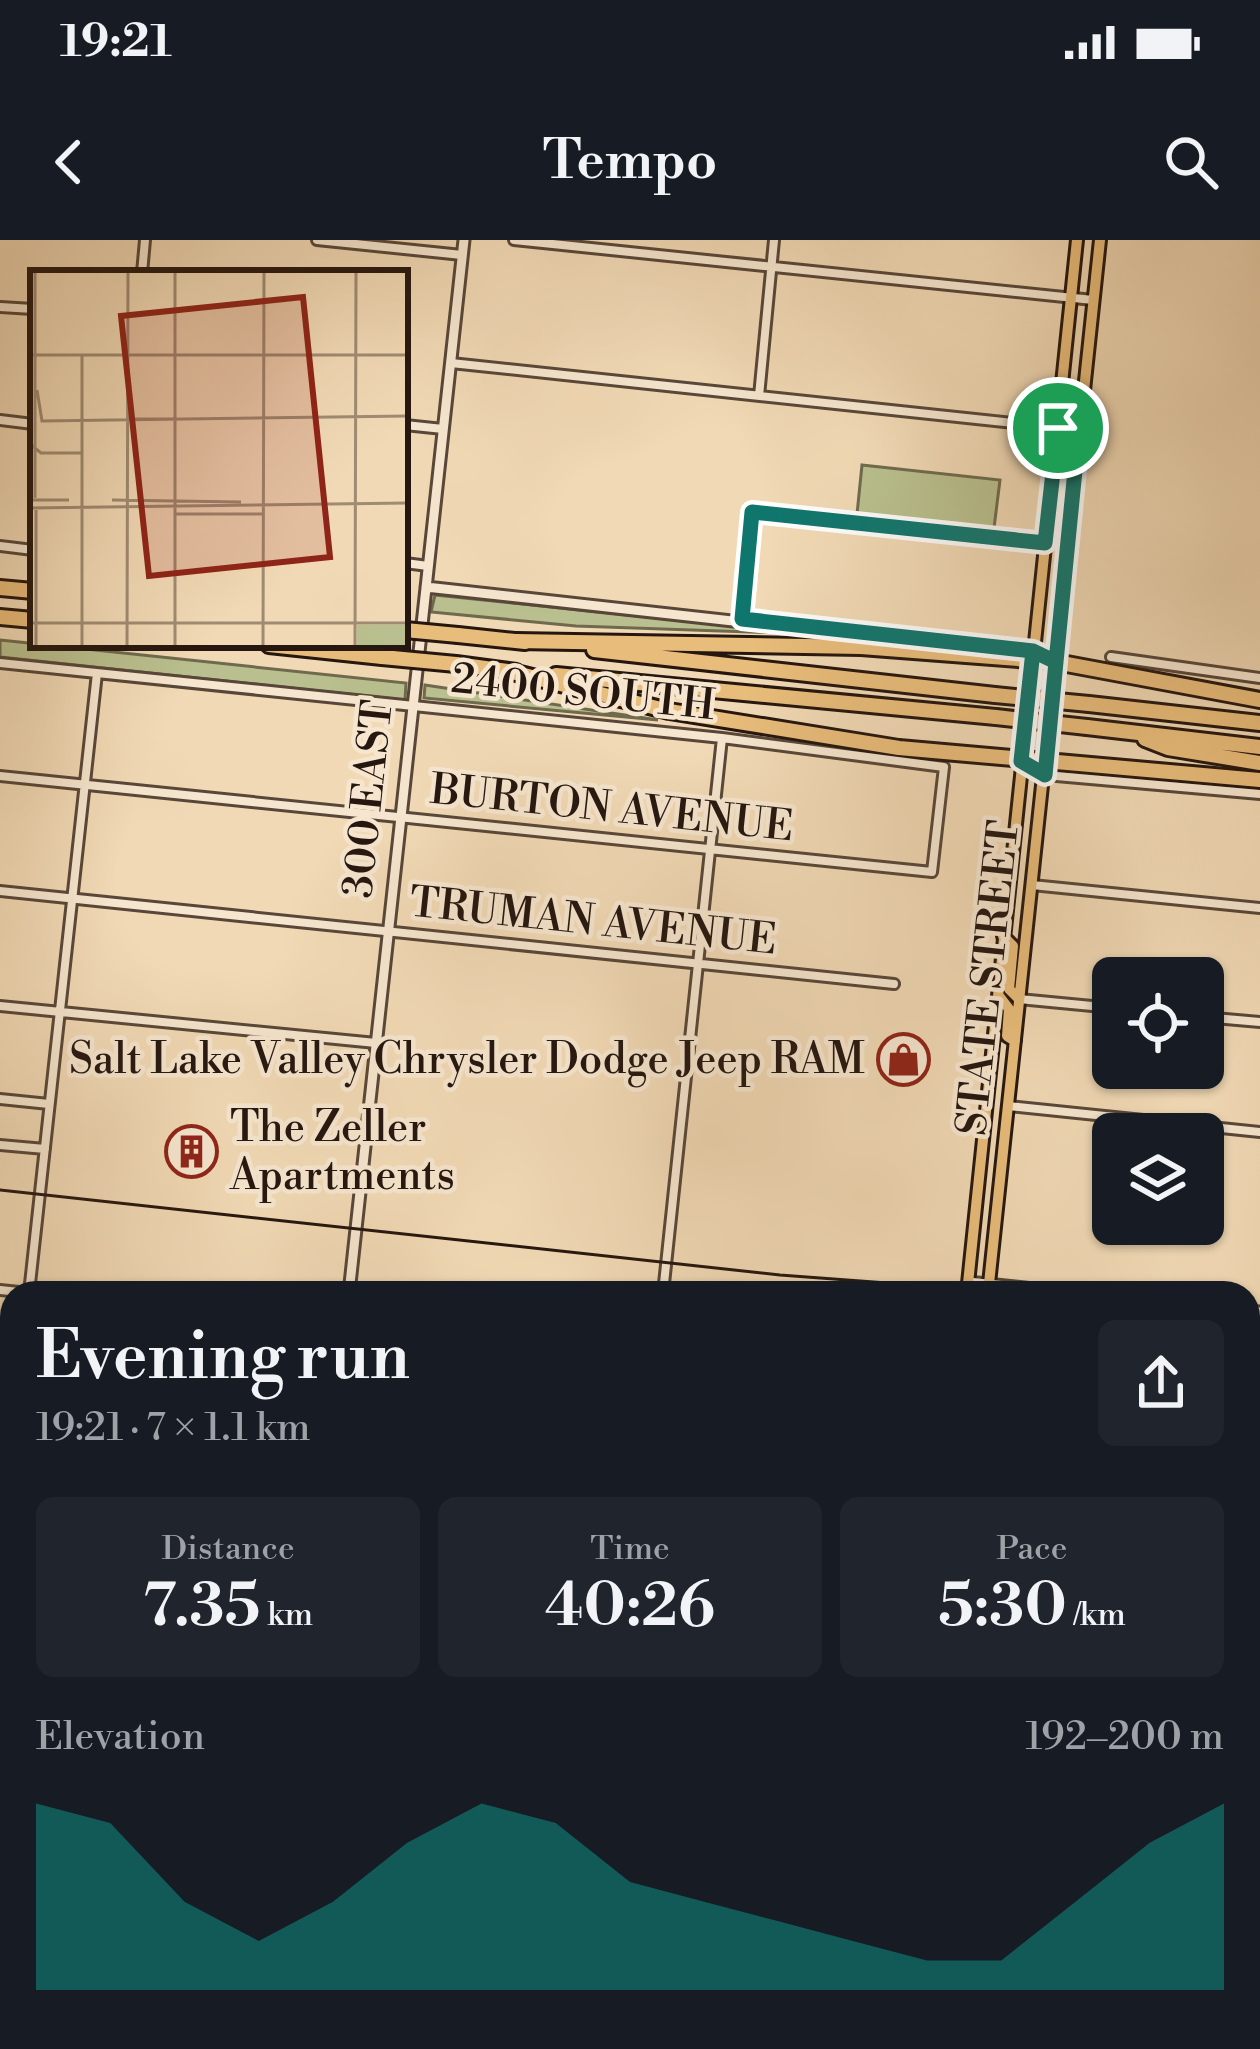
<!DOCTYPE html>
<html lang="en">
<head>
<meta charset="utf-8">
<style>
	body { margin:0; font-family:"Libre Bodoni",serif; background:#20242c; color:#f1f3f6; height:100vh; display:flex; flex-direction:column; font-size:45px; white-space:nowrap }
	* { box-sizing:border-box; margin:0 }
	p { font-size:39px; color:#9ea1a6 }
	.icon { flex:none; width:66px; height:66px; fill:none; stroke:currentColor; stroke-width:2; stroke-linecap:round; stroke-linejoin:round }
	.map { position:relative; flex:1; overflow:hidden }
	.details { position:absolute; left:0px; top:1041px; width:1260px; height:768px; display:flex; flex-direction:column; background:#171b24; border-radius:36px 36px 0 0; box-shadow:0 3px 9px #0004 }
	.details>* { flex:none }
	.fabs { position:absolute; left:1092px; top:717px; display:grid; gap:24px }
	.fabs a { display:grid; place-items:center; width:132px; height:132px; border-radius:18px; background:#171b24; box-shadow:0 3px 9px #0004; font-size:60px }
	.pin { position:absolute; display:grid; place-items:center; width:102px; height:102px; color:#fff; margin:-51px; border:6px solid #fff; border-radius:50%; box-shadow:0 3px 12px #0007 }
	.round { display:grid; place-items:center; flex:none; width:126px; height:126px; border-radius:18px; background:#20242c }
	.headline { display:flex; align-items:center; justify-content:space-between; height:204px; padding:0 36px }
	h1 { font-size:66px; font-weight:600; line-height:90px }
	.stats { display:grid; grid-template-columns:repeat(3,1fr); gap:18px; height:204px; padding:12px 36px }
	.stats div { display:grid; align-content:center; border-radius:18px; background:#20242c; text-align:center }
	.stats b { font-size:60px; font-weight:600 }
	.stats small { font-size:33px; font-weight:400 }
	.stats p { font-size:33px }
	.chart { height:336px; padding:24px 36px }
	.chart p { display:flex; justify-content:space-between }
	.chart svg { width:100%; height:216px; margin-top:12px; fill:#0f766e; opacity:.7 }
	.status { display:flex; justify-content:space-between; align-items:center; height:84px; padding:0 60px; background:#171b24; direction:ltr }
	.status svg { height:33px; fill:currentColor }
	header { display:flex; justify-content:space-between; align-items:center; height:156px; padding:0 36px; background:#171b24; font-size:54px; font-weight:600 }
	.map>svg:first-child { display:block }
	.green { fill:#b9bf8e; stroke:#6f6a4e; stroke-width:3 }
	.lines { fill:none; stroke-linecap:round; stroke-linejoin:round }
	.minor-casing { stroke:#584738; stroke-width:14 }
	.tertiary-casing { stroke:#584738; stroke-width:15 }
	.secondary-casing { stroke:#25160f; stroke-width:16 }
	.primary-casing { stroke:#25160f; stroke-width:16 }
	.motorway-casing { stroke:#25160f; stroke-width:20 }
	.minor { stroke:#f6e6cf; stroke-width:8 }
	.tertiary { stroke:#f6e6cf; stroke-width:9 }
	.secondary { stroke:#f6e6cf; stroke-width:10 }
	.primary { stroke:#e8bc7a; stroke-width:10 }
	.motorway { stroke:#e8bc7a; stroke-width:14 }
	.tram { stroke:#25160f; stroke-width:3 }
	.motorway-bridge-casing { stroke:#25160f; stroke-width:20; stroke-linecap:butt }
	.motorway-bridge { stroke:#e8bc7a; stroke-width:14 }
	.route-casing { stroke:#fff; stroke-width:24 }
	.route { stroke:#0f766e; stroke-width:15 }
	.labels { text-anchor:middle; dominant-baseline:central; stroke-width:9; stroke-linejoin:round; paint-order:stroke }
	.street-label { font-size:42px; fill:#25160f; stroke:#f6e6cf }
	.poi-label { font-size:42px; fill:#25160f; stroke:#f6e6cf; text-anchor:end }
	.inset-road { fill:none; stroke:#9f8b73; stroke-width:3 }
	.view { fill:#8f2418; fill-opacity:0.15; stroke:#8f2418; stroke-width:6 }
	.inset-edge { fill:none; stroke:#25160f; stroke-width:6 }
</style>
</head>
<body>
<div class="status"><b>19:21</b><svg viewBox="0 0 49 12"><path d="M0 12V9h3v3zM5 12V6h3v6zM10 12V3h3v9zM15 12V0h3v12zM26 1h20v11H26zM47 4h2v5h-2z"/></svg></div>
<header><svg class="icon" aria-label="back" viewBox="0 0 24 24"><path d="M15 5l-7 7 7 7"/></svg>Tempo<svg class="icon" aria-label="search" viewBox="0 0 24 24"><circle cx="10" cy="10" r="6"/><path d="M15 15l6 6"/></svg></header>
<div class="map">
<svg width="1260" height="1809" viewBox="0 0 1260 1809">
	<rect width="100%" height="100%" fill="#f1d9b5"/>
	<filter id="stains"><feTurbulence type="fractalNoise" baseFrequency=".00167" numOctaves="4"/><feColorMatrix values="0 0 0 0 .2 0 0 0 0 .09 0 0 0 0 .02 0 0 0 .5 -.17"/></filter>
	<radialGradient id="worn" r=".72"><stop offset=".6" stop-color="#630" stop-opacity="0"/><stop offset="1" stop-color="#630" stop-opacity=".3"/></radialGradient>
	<path class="green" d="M862 225 1000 240 994 288 857 274Z
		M435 355 810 394 576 386 431 372Z
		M0 400 406 443 405 460 0 417Z
		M425 445 658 480 424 458Z"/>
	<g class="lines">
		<defs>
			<path id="minor" d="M317 0 462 15
				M514 0 1093 60
				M142 33 145 0
				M0 67 33 69
				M451 123 1079 190
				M759 156 774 0
				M0 180 33 184
				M405 185 443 189
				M0 306 33 310
				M405 323 428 326
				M742 379 752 272 1045 303
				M1111 417 1260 438
				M0 423 722 498 944 527 932 632 0 536
				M1022 522 1045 535 1260 554
				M1032 645 1260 668
				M0 651 894 744
				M1019 759 1113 768
				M0 766 376 803
				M1203 777 1260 782
				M0 859 49 864
				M1008 866 1260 892
				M0 905 45 909
				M0 1050 29 1053
				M29 1053 97 433
				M663 1053 722 498
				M0 1323 12 1210
				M0 1538 12 1539
				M0 1665 12 1666
				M0 1789 12 1790
				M74 1797 183 1809
				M584 1809 585 1797"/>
			<path id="tertiary" d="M426 347 1040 415
				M968 1042 1071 1053
				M349 1053 464 0
				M1248 1071 1260 1072
				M1248 1089 1260 1090
				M1248 1490 1260 1380
				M266 1809 267 1797
				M1214 1809 1216 1797"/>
			<path id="secondary" d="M0 1409 12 1410
				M1248 1542 1260 1543"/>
			<path id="primary" d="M1003 696 1013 706 1009 749 1019 759
				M999 756 1009 769 1007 796 1015 801
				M967 1053 1077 0
				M988 1053 1100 0
				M887 1809 888 1797
				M907 1809 908 1797"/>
			<path id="motorway" d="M0 348 33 351
				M0 377 33 380
				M458 395 525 402
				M516 401 861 407 1056 422 1260 460
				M269 405 382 417
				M594 410 995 455
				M456 424 516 432
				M508 431 669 471 899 508 1260 540
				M556 435 996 477
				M1089 464 1260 483
				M1087 487 1260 507
				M1145 499 1168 508 1260 523"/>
		</defs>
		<use href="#minor" class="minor-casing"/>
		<use href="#tertiary" class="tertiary-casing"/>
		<use href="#secondary" class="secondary-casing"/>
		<use href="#primary" class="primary-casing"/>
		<use href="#motorway" class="motorway-casing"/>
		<use href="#minor" class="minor"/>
		<use href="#tertiary" class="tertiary"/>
		<use href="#secondary" class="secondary"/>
		<use href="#primary" class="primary"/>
		<use href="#motorway" class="motorway"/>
		<path class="tram" d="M0 950 780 1035 1023 1053
			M1248 1076 1260 1077"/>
		<defs>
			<path id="motorway-bridge" d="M405 390 458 395
				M382 417 456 424
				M995 455 1089 464
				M996 477 1087 487"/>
		</defs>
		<use href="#motorway-bridge" class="motorway-bridge-casing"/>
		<use href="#motorway-bridge" class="motorway-bridge"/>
	</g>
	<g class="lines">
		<defs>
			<path id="route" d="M1058 188 1045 303 752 272 742 379 1033 411 1056 422 1045 535 1021 521 1033 411 1056 422 1079 190 1058 188"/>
		</defs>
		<use href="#route" class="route-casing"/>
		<use href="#route" class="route"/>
	</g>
	<defs>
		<symbol id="shop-ring" viewBox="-11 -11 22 22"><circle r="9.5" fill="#f6e6cf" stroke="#8f2418" stroke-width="1.5"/><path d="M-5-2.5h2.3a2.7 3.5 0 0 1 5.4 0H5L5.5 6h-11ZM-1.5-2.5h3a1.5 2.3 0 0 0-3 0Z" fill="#8f2418"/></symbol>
		<symbol id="building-ring" viewBox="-11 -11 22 22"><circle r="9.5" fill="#f6e6cf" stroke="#8f2418" stroke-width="1.5"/><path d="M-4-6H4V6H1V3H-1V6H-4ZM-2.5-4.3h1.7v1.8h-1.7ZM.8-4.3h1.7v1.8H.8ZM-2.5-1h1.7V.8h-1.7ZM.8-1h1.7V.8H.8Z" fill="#8f2418"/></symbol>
	</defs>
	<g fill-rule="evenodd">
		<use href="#shop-ring" x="874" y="790" width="59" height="59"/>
		<use href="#building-ring" x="162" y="882" width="59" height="59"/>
	</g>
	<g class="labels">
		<g class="street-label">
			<text transform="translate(583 453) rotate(6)">2400 SOUTH</text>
			<text transform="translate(369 559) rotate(-84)">300 EAST</text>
			<text transform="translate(612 569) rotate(6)">BURTON AVENUE</text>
			<text transform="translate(593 682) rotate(6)">TRUMAN AVENUE</text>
			<text transform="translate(989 738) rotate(-84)">STATE STREET</text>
		</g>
		<g class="poi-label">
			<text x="865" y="820">Salt Lake Valley Chrysler Dodge Jeep RAM</text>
			<text x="230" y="888" text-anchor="start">The Zeller<tspan x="230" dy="48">Apartments</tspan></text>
		</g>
	</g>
	<g transform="translate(30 30)">
		<rect width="378" height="378" fill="#f1d9b5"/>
		<path d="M327 355H378V378H327Z" fill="#b9bf8e"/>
		<path class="inset-road" d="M52 84V378M0 85H378M7 120 12 151 378 146M98 149H145M0 174 11 183H52M5 228V0M0 230H39M82 230 211 232M0 238 378 233M145 244H233M0 353H378M6 378V240M97 378 98 0M145 378V0M233 378 234 0M325 378 326 0"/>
		<path class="view" d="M273 27 300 287 119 306 91 46Z"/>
		<rect width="378" height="378" class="inset-edge"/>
	</g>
	<rect width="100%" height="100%" filter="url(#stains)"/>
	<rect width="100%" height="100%" fill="url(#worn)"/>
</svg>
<div class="fabs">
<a><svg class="icon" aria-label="locate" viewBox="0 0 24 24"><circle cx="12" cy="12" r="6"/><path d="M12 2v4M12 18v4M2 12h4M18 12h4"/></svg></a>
<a><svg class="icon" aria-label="layers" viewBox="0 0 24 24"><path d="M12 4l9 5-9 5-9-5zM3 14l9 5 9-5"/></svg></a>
</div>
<div class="pin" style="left:1058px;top:188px;background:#1e9e55"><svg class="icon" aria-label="arrive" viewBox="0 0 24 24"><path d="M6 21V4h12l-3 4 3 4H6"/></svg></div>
<section class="details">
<div class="headline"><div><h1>Evening run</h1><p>19:21 · 7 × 1.1 km</p></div><a class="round"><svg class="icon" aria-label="share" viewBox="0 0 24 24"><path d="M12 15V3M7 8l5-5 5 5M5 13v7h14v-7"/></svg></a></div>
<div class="stats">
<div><p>Distance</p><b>7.35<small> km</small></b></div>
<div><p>Time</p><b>40:26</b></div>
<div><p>Pace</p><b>5:30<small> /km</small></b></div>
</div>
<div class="chart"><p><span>Elevation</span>192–200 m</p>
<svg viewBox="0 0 160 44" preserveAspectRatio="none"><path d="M0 44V6L10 10L20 26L30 34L40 26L50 14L60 6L70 10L80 22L90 26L100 30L110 34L120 38L130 38L140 26L150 14L160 6V44z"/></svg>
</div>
</section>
</div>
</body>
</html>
